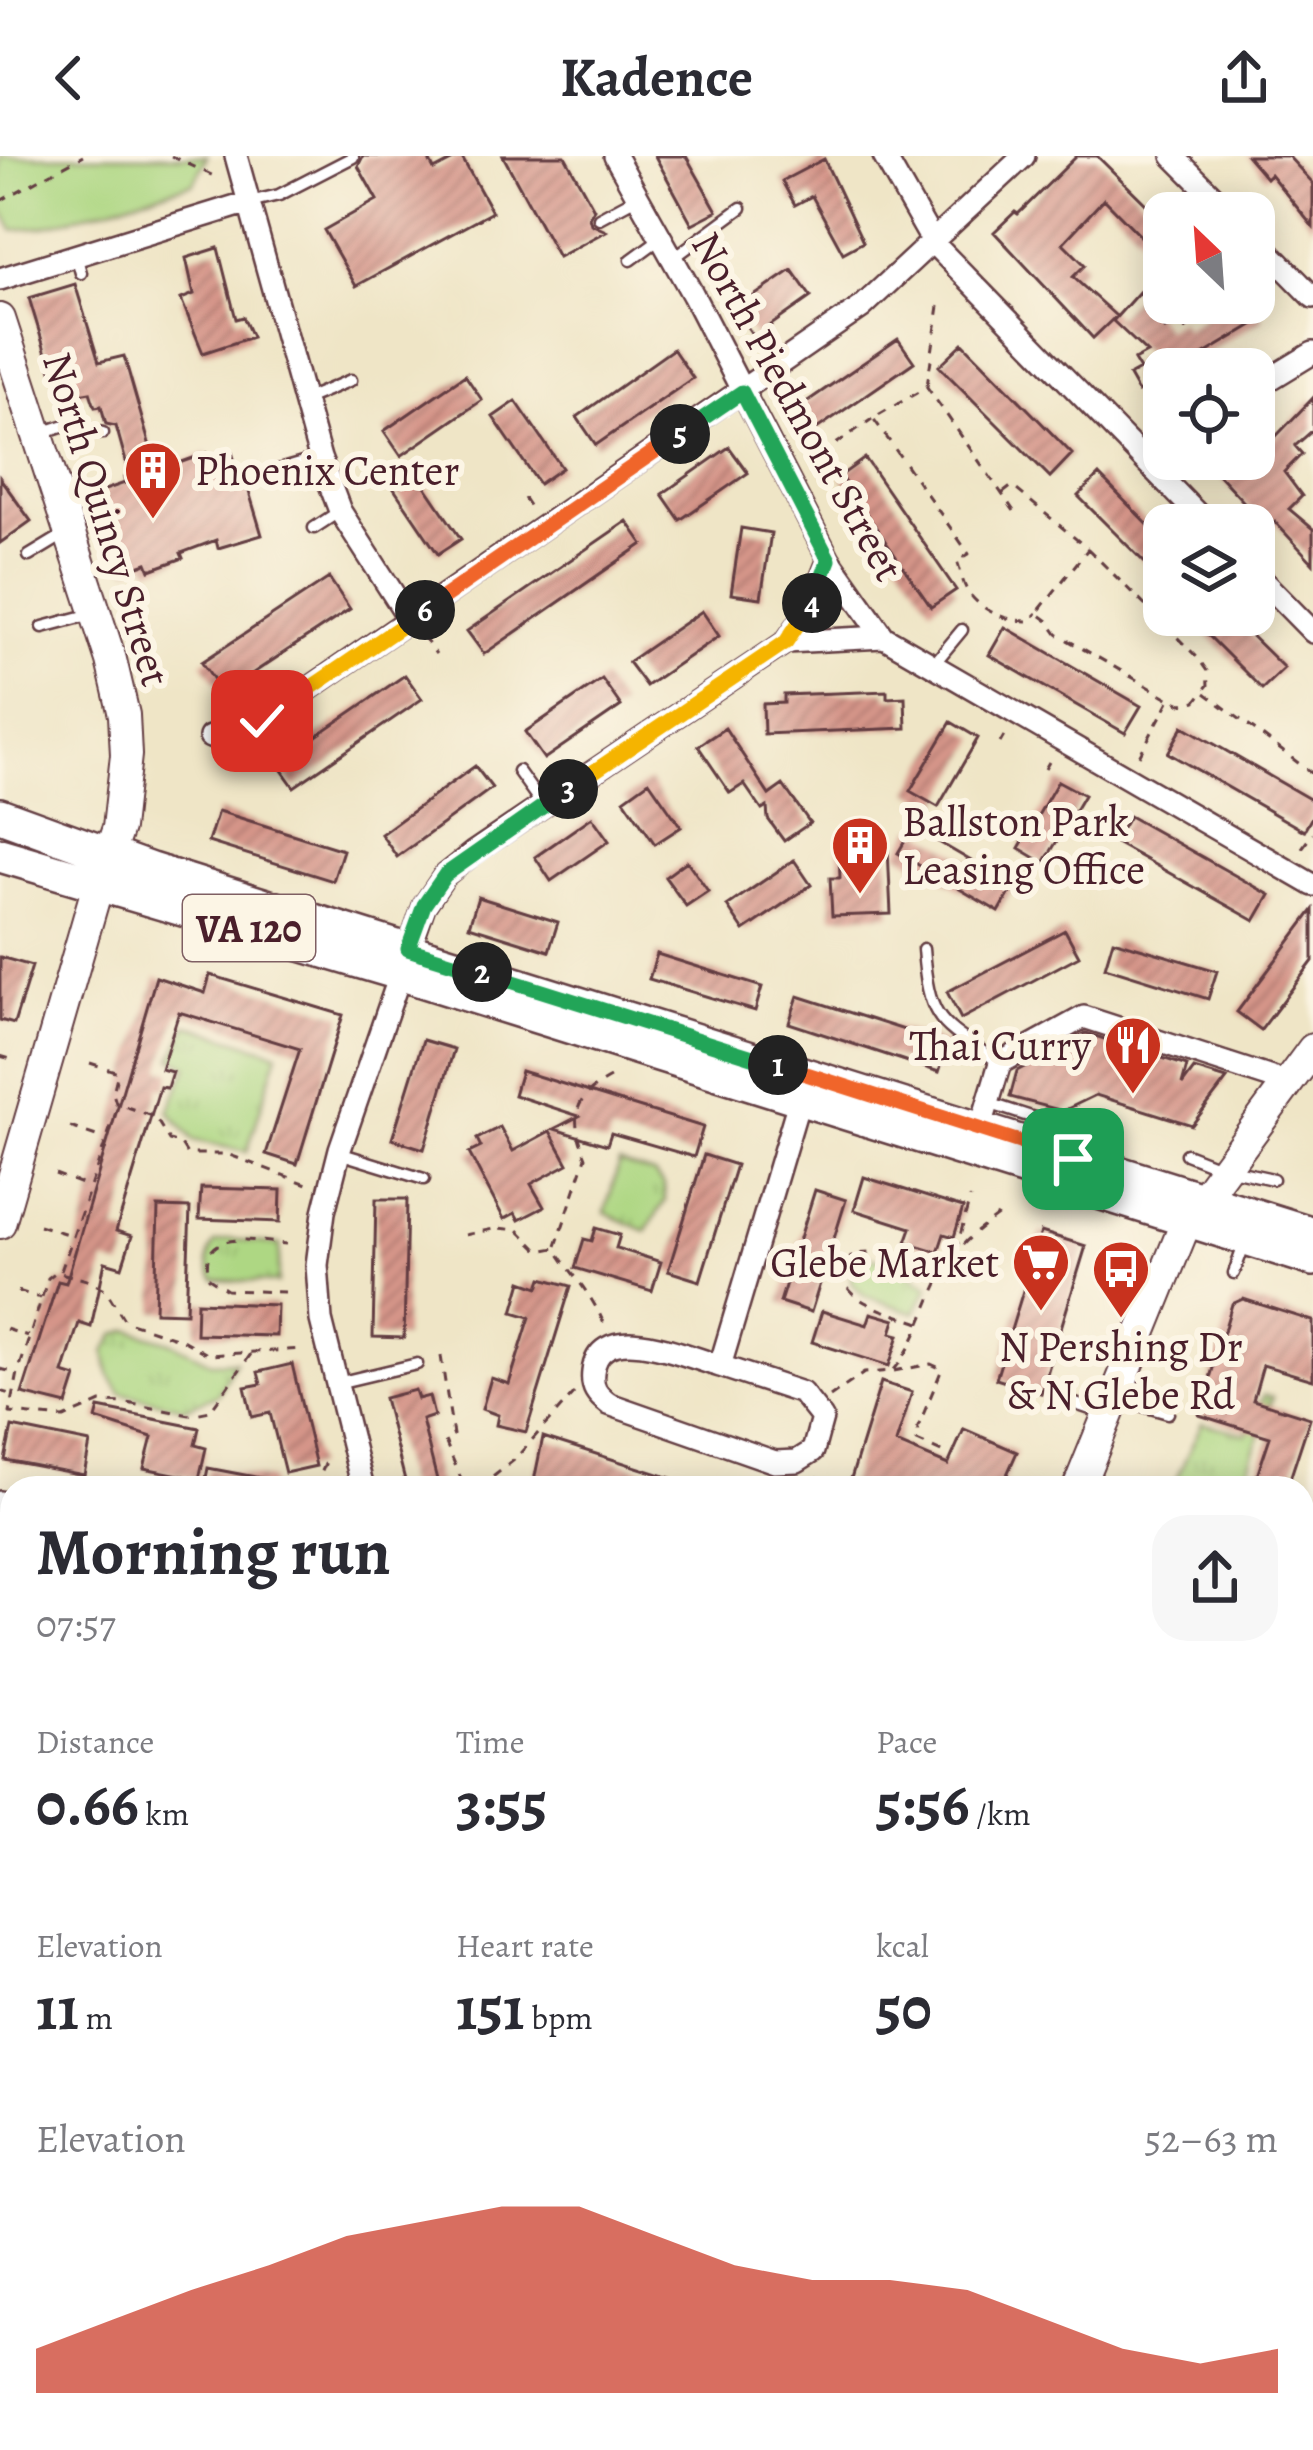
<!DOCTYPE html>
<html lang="en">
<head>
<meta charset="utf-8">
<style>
	body { margin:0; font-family:Alegreya,serif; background:#f7f7f7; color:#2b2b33; height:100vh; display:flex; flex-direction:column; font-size:45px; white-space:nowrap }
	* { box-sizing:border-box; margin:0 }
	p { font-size:39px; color:#7c7c81 }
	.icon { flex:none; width:66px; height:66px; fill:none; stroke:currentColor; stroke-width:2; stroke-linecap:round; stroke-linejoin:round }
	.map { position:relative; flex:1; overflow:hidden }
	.panel { position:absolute; left:0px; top:1320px; width:1314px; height:975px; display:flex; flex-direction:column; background:#fff; border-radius:36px 36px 0 0; box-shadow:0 6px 30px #0003 }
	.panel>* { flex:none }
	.needle { width:78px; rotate:335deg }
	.fabs { position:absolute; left:1143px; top:36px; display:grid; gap:24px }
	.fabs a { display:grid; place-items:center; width:132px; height:132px; border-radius:24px; background:#fff; box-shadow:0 6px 30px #0003; font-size:60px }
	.pin { position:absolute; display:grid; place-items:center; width:102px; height:102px; color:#fff; margin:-51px; border-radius:24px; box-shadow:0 6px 18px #0006 }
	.km { position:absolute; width:60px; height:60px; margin:-30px; border-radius:50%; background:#222; color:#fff; font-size:33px; line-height:60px; text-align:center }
	.round { display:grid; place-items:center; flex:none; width:126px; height:126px; border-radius:36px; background:#f7f7f7 }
	.overview { display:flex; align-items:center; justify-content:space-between; height:204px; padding:0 36px }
	h1 { font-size:66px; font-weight:700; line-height:90px }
	.stats { display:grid; grid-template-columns:repeat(3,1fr); gap:18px; height:204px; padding:12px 36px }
	.stats div { display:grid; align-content:center }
	.stats b { font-size:60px; font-weight:700 }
	.stats small { font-size:33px; font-weight:400 }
	.stats p { font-size:33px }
	.chart { height:336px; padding:24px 36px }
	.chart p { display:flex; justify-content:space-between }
	.chart svg { width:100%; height:216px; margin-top:12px; fill:#c8321e; opacity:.7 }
	header { display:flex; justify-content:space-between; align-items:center; height:156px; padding:0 36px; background:#fff; font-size:54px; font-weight:700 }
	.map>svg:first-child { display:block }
	.grass { fill:url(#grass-tufts); stroke:#7c7b57; stroke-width:3 }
	.park { fill:#aed783; stroke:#7c7b57; stroke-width:3 }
	.building { fill:url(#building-hatch) }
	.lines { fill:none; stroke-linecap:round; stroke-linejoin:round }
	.lane-casing { stroke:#633d42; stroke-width:15 }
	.street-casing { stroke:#633d42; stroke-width:26 }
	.secondary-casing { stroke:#633d42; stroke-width:34 }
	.primary-casing { stroke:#633d42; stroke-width:38 }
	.path { stroke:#633d42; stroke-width:3; stroke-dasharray:9 9; stroke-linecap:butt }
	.lane { stroke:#fff; stroke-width:10 }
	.street { stroke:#fff; stroke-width:21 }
	.secondary { stroke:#fff; stroke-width:30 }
	.primary { stroke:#fff; stroke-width:33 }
	.split-1-casing { stroke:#fff; stroke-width:24 }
	.split-2-casing { stroke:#fff; stroke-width:24 }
	.split-3-casing { stroke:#fff; stroke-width:24 }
	.split-4-casing { stroke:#fff; stroke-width:24 }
	.split-5-casing { stroke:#fff; stroke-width:24 }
	.split-6-casing { stroke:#fff; stroke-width:24 }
	.split-7-casing { stroke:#fff; stroke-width:24 }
	.split-1 { stroke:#f0652b; stroke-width:15 }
	.split-2 { stroke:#22a559; stroke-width:15 }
	.split-3 { stroke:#22a559; stroke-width:15 }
	.split-4 { stroke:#f5b400; stroke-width:15 }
	.split-5 { stroke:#22a559; stroke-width:15 }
	.split-6 { stroke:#f0652b; stroke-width:15 }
	.split-7 { stroke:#f5b400; stroke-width:15 }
	.labels { text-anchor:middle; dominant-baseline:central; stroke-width:12; stroke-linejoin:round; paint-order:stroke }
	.shield { fill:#fcf5e5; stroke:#7f5f63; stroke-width:3 }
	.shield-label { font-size:39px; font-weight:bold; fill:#4a1f2b }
	.street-label { font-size:42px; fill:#4a1f2b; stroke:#fcf5e5 }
	.poi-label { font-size:42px; fill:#4a1f2b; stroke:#fcf5e5; text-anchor:start }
</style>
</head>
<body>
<header><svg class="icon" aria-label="back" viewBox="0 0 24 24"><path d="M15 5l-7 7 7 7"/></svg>Kadence<svg class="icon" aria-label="share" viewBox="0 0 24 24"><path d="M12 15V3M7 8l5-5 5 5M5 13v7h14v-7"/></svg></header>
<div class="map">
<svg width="1313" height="2294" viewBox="0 0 1313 2294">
	<defs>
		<pattern id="grass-tufts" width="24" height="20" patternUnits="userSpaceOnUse" patternTransform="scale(3)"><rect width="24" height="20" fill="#aed783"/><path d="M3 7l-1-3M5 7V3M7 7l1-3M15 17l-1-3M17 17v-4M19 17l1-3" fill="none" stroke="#97b871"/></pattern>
		<pattern id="building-hatch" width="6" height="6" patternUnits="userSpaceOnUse" patternTransform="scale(3)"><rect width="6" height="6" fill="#d59589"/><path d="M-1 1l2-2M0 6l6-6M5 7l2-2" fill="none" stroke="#af7970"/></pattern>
	</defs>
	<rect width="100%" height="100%" fill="#fcf5e5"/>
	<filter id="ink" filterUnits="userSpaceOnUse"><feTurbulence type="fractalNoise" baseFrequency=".00833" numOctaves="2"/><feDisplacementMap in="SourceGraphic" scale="24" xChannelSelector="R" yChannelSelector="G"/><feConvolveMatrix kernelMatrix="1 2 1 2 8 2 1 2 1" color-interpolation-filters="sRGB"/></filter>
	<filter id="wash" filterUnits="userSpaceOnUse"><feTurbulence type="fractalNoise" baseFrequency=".004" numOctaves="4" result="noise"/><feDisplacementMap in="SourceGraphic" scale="48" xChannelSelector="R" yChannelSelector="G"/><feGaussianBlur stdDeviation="2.7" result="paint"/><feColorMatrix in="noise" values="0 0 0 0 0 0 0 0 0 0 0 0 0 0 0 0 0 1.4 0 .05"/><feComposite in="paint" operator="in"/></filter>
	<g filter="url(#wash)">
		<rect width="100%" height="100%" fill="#efe5c6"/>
		<path class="grass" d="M188 869 278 897 247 996 193 984 169 955 188 910 172 902Z
			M619 1007 654 1018 664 1029 665 1045 646 1075 605 1057Z
			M230 1083 280 1089 278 1127 215 1124C205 1110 206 1100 215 1087Z
			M868 1100 895 1108 929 1130 915 1157 865 1140 851 1126V1109Z
			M130 1174 170 1186 211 1206 235 1205 218 1238 186 1252 121 1237 109 1218 105 1196 116 1178Z
			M1264 1239 1273 1241 1245 1322 1216 1315 1211 1332H1172L1202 1267 1247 1278Z"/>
		<path class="park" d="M0 0H207L194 27 42 71 13 74 0 51Z"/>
		<g id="blocks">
			<path class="building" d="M363 0H427L434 14 461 0 492 56 356 130 324 74 377 44 358 10Z
				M503 0H565L594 53 589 61 591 68 606 75 558 101Z
				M655 0H686L717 55 692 68Z
				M1077 0H1097L1164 66V104L1104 43 1063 87 1085 109 1073 121 1116 160 1093 182 994 76 1015 56 1018 58Z
				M1247 0H1288L1313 27V71L1270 18 1266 22Z
				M824 3 863 86 843 97 812 40 795 49 782 25Z
				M218 92 236 163 243 161 252 181 203 197 181 143 194 138 186 102Z
				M792 114 811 141 754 181 735 153Z
				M75 128 99 206 124 200 157 315 207 297 209 303 232 296 242 329H247L262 379 218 392 216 384 181 397 183 402 150 414 147 407 127 414 99 336 125 327 124 322 130 320 116 270 106 268 101 250 95 251 90 236 79 238 53 221 29 142Z
				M1139 136 1165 173 1180 164 1185 173 1227 147H1254L1263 163 1179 213H1164V221L1138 236 1129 220 1140 214 1134 204 1147 197 1113 165Z
				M898 183 914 206 808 279 792 256Z
				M963 187 1072 298 1050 321 939 210Z
				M673 193 693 222 596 289 577 261Z
				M465 219 482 244 401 300 384 275Z
				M1313 242V274L1295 290 1302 298 1284 316 1302 340 1289 353 1313 373V407L1275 366 1268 372 1214 314 1225 303H1254Z
				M516 245 562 312 539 328 493 261Z
				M729 291 748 317 680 364 662 338Z
				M865 302 956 434 931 451 840 320Z
				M415 315 461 383 438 398 392 330Z
				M1099 319 1164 385V398L1150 412 1078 340Z
				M0 322 31 365 0 387Z
				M627 365 643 388 484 498 467 475Z
				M741 372 771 377 761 442 731 438Z
				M329 422 350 453 223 537 202 506Z
				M702 455 719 480 646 530 628 506Z
				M1188 459H1230L1284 512 1262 533Z
				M1005 471 1141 550 1125 577 989 499Z
				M405 519 422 543 294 631 277 607Z
				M602 523 621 550 544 603 525 576Z
				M887 535V542L905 541 906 572 764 578 763 548 784 547V539Z
				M951 566 978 582 938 651 910 635Z
				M1183 570 1313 645V659L1304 675 1168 597Z
				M725 572 769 639 783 629 810 667 784 685 768 663 767 651 762 654 744 628 730 637 698 590Z
				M475 610 492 632 397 701 381 678Z
				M649 625 681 671 655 688 624 643Z
				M1058 625 1084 639 1044 707 1019 692Z
				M218 655 343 694 333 725 208 686Z
				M1129 660 1270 739 1255 765 1114 686Z
				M592 661 609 685 551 725 535 701Z
				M913 671 1014 730 999 756 898 697Z
				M888 692 891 758 832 760 830 722H840L839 694Z
				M794 704 811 729 744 775 727 750Z
				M687 705 708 735 686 750 665 721Z
				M478 741 558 766 549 795 469 770Z
				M1313 754V805L1261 874 1237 856Z
				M1065 774 1079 800 961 863 947 836Z
				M1113 784 1217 815 1208 843 1105 811Z
				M657 798 762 831 755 855 649 823Z
				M0 801 32 810 14 868 0 864Z
				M210 819 343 859 297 1008 266 998 300 893 179 856 161 913 172 916 167 932 160 931 116 1075 132 1080 122 1111 105 1106 91 1171 79 1167 63 1217 76 1221 67 1249 22 1238 58 1125 66 1127 156 821 205 837Z
				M798 840 948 888 939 916 789 867Z
				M1086 877 1187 910 1182 929 1194 913 1227 923 1192 969 1096 939 1063 955 1010 941 1017 915Z
				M423 884 454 893 424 993 392 983Z
				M521 915 703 971 694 1001 611 977 607 989 554 973 579 960 514 939Z
				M500 971 513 995 550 975 568 1008 531 1028 544 1051 519 1064 515 1057 504 1063 469 997 481 991 477 983Z
				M704 999 736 1009 700 1125 668 1115Z
				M864 1021 963 1052 954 1081 944 1078 938 1096 906 1086 911 1072 854 1054Z
				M201 1032 281 1034 280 1066 199 1063Z
				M815 1034 846 1044 811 1156 780 1146Z
				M376 1043H407L404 1182 373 1181Z
				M158 1051 190 1052 186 1157 155 1156Z
				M596 1072 620 1079 616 1092 661 1106 652 1135 575 1112 584 1083 592 1085Z
				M1041 1076 1086 1090 1041 1237 996 1223Z
				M542 1122 571 1130 526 1276 496 1269 498 1259 482 1253 491 1222 509 1228 530 1161 513 1156 522 1125 539 1131Z
				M1243 1143 1313 1165V1224L1263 1209 1253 1244 1310 1262 1287 1332H1253L1270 1281 1199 1259 1232 1148Z
				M197 1146 277 1149 276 1180 196 1178Z
				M822 1155 867 1169 871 1157 895 1164 891 1177 899 1179 889 1210 812 1186Z
				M292 1208 316 1310 285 1317 270 1257 252 1261 245 1231 261 1228 258 1216Z
				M881 1226 912 1236 896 1287 948 1309 964 1273 1017 1296 1001 1332H848Z
				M415 1234 418 1243 429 1240 434 1260 422 1264 439 1332H407L384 1242Z
				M99 1252 199 1272 195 1289 206 1292 199 1323 144 1312 152 1281 96 1263Z
				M12 1271 90 1287 84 1319 5 1304Z
				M543 1281 693 1329V1332H598L565 1322 562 1332H557L534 1325Z
				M208 1312 271 1324 270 1332H204Z"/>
		</g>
	</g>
	<g filter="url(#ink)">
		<use href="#blocks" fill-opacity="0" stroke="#633d42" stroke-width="3"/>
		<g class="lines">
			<defs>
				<path id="lane" d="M249 46 279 39 353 1
					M599 62 638 41
					M76 99 81 117
					M672 103 741 52
					M631 104 661 82
					M306 243 351 224
					M41 277 68 268 103 277
					M275 315 320 302
					M314 372 340 355
					M29 400 67 377
					M43 471 92 458
					M933 509 962 474
					M518 615 543 650
					M923 793C929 869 941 867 1000 907
					M988 947 1062 971 1089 967
					M339 997 424 1023
					M1186 998 1222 1012 1273 1023
					M1234 1117 1245 1086
					M337 1227 417 1208
					M1055 1241 1105 1258
					M1119 1243 1168 1257"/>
				<path id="street" d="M236 0 320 302 340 355 410 464
					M615 0 693 139 829 403 884 481 1313 729
					M884 0 934 88 1208 369
					M1173 0 1230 57
					M1254 81 1313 141
					M0 123 249 46
					M1254 233 1313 197
					M1254 416 1313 476
					M786 486 884 481
					M210 581 255 570 862 151 1024 0
					M980 974 1000 907 1084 861 1287 927
					M720 1210C687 1201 599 1160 593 1216 591 1232 597 1239 609 1248L775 1306 797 1305 813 1295 822 1262 802 1237 720 1210 800 942
					M363 1332 321 1164 317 1109 324 1056 340 993 424 750 445 719 474 696 786 486 808 455 829 403
					M0 1346 12 1349
					M1302 1419 1313 1382
					M1302 1723 1313 1727
					M0 2048 12 2050
					M0 2121 12 2123
					M1302 2128 1313 2132
					M233 2294 235 2283
					M354 2294 355 2283
					M686 2294 690 2283"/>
				<path id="secondary" d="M0 163 111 504 124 559 126 599 118 672 98 729 0 1067
					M1078 1332 1187 1064 1313 893
					M0 1926 12 1928
					M0 1956 12 1958
					M1061 2283 1071 2294
					M1110 2283 1120 2294"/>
				<path id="primary" d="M0 659 151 714 1313 1078
					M0 699 399 817 1313 1103"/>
			</defs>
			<use href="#lane" class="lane-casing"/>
			<use href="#street" class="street-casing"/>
			<use href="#secondary" class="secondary-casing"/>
			<use href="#primary" class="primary-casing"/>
			<path class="path" d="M171 0 218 22
				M0 45 83 0
				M927 230 939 150
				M807 308 872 263
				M1003 337 1012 330 1087 392
				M524 342 530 351
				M1014 355 927 231 873 262 969 398 957 405C961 415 962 426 967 434 980 455 1006 465 1029 465L1037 457
				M1088 393 1198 502 1207 515 1208 529 1196 545 1182 548 1170 543 1057 478 1048 465 1037 457Z
				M423 481 436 498
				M1205 537 1313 618
				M1000 587 1004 580
				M1139 600 1169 545
				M1045 613 1049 606
				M1101 651 1108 639
				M1302 692 1313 677
				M0 900 11 903
				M90 907 118 916 113 937 116 947 155 961 169 984 180 987 187 998H227L307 1028
				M70 971 102 982
				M55 1018 87 1030
				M39 1069 70 1079
				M465 1079 498 1072 518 1074 539 1095 555 1092C572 1119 592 1138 604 1168
				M556 1090 586 1001C570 962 572 942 610 922
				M956 1095 970 1042
				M61 1115 118 950
				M18 1135 41 1142
				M285 1136 227 1134 209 1122C197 1071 254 1085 286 1088
				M920 1167C891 1156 817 1141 854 1097L882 1095 937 1125
				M6 1173 28 1180
				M251 1198 210 1255 190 1259 127 1247 101 1246 64 1262 10 1257 18 1217 48 1122 56 1116 87 1124 105 1133 125 1165 184 1185 209 1199 303 1193
				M441 1200 453 1279 445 1285 465 1332
				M0 1213 17 1217
				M894 1215 931 1208 942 1213 918 1271 917 1285 946 1298
				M0 1235 11 1238
				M830 1241 864 1217 893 1215C923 1180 928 1134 956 1097 967 1082 984 1070 999 1059
				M817 1320 819 1332
				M315 1332 328 1301
				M479 1332 514 1304 574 1237
				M1305 1521 1313 1524
				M0 1616 12 1620
				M1302 1826H1313
				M1302 2011 1313 2010
				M1302 2275 1313 2278
				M862 2283 868 2294
				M1240 2283 1251 2294
				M0 2286 19 2288 25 2294
				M750 2294 754 2283
				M1001 2294 1013 2283
				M1181 2294 1194 2283"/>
			<use href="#lane" class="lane"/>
			<use href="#street" class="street"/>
			<use href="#secondary" class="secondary"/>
			<use href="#primary" class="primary"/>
		</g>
	</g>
	<g class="lines" filter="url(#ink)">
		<defs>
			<path id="split-1" d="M778 909 1073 1003"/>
			<path id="split-2" d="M482 816 778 909"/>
			<path id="split-3" d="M482 816 408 793 424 749 445 719 568 633"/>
			<path id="split-4" d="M568 633 786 486 812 447"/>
			<path id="split-5" d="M680 278 742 236 829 404 812 447"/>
			<path id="split-6" d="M425 454 680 278"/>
			<path id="split-7" d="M262 565 425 454"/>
		</defs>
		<use href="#split-1" class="split-1-casing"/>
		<use href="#split-2" class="split-2-casing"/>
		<use href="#split-3" class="split-3-casing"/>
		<use href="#split-4" class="split-4-casing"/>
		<use href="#split-5" class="split-5-casing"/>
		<use href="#split-6" class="split-6-casing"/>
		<use href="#split-7" class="split-7-casing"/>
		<use href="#split-1" class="split-1"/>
		<use href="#split-2" class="split-2"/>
		<use href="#split-3" class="split-3"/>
		<use href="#split-4" class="split-4"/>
		<use href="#split-5" class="split-5"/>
		<use href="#split-6" class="split-6"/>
		<use href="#split-7" class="split-7"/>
	</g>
	<defs>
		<symbol id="building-pin" viewBox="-11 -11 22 30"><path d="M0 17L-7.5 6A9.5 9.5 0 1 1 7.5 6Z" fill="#c8321e" stroke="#fcf5e5"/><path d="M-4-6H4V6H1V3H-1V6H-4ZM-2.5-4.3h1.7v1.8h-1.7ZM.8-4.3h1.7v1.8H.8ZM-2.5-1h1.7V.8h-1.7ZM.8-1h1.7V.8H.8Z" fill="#fff"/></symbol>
		<symbol id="restaurant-pin" viewBox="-11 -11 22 30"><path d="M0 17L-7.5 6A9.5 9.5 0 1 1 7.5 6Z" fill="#c8321e" stroke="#fcf5e5"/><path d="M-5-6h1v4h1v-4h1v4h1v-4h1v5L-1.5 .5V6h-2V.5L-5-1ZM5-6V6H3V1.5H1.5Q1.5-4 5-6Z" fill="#fff"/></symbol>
		<symbol id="supermarket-pin" viewBox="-11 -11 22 30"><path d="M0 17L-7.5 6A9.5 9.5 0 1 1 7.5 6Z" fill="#c8321e" stroke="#fcf5e5"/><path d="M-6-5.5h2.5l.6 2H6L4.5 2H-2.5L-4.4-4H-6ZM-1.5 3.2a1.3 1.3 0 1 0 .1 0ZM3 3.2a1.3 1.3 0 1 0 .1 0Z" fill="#fff"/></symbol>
		<symbol id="bus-pin" viewBox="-11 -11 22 30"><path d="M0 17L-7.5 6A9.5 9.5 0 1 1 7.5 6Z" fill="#c8321e" stroke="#fcf5e5"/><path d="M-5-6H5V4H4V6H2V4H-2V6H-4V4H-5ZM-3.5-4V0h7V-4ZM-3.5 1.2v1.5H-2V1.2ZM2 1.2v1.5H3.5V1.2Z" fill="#fff"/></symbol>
	</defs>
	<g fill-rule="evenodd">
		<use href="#building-pin" x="120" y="281" width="66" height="90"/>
		<use href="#building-pin" x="827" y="656" width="66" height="90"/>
		<use href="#restaurant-pin" x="1100" y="856" width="66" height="90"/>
		<use href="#supermarket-pin" x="1008" y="1073" width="66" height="90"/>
		<use href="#bus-pin" x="1088" y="1080" width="66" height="90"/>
	</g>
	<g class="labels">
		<rect class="shield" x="183" y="739" width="132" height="66" rx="9"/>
		<g class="shield-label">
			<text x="249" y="772">VA 120</text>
		</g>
		<g class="street-label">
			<text transform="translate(798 250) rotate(61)">North Piedmont Street</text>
			<text transform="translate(107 363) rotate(73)">North Quincy Street</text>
		</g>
		<g class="poi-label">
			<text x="195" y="314">Phoenix Center</text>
			<text x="902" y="665">Ballston Park<tspan x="902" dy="48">Leasing Office</tspan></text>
			<text x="1091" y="889" text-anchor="end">Thai Curry</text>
			<text x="999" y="1106" text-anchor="end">Glebe Market</text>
			<text x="1121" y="1190" text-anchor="middle">N Pershing Dr<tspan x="1121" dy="48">&amp; N Glebe Rd</tspan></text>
		</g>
	</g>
</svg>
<div class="fabs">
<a><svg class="needle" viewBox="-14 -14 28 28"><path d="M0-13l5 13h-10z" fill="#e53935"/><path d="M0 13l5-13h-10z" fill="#7c7c81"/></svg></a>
<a><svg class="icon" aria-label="locate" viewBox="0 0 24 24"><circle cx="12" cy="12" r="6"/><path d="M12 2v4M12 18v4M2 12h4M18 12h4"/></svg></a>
<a><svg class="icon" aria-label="layers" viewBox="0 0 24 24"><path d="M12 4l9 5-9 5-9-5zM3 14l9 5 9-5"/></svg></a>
</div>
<div class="pin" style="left:1073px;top:1003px;background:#1e9e55"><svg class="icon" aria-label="arrive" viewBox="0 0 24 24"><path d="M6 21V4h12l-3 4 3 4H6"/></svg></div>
<div class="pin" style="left:262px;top:565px;background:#d93025"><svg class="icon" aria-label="check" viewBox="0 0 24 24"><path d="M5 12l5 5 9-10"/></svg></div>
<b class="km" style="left:778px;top:909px">1</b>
<b class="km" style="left:482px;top:816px">2</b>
<b class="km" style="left:568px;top:633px">3</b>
<b class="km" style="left:812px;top:447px">4</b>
<b class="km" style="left:680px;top:278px">5</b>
<b class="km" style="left:425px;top:454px">6</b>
<section class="panel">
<div class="overview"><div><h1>Morning run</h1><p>07:57</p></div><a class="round"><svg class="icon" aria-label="share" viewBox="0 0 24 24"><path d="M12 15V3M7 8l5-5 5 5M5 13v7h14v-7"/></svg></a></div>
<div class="stats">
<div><p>Distance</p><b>0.66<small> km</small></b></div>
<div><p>Time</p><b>3:55</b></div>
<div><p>Pace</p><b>5:56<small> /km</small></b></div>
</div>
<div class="stats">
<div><p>Elevation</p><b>11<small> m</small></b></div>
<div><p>Heart rate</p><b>151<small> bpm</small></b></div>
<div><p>kcal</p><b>50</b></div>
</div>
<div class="chart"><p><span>Elevation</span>52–63 m</p>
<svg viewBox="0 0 160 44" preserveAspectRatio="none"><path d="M0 44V35L10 29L20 23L30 18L40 12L50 9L60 6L70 6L80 12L90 18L100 21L110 21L120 23L130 29L140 35L150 38L160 35V44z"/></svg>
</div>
</section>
</div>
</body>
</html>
